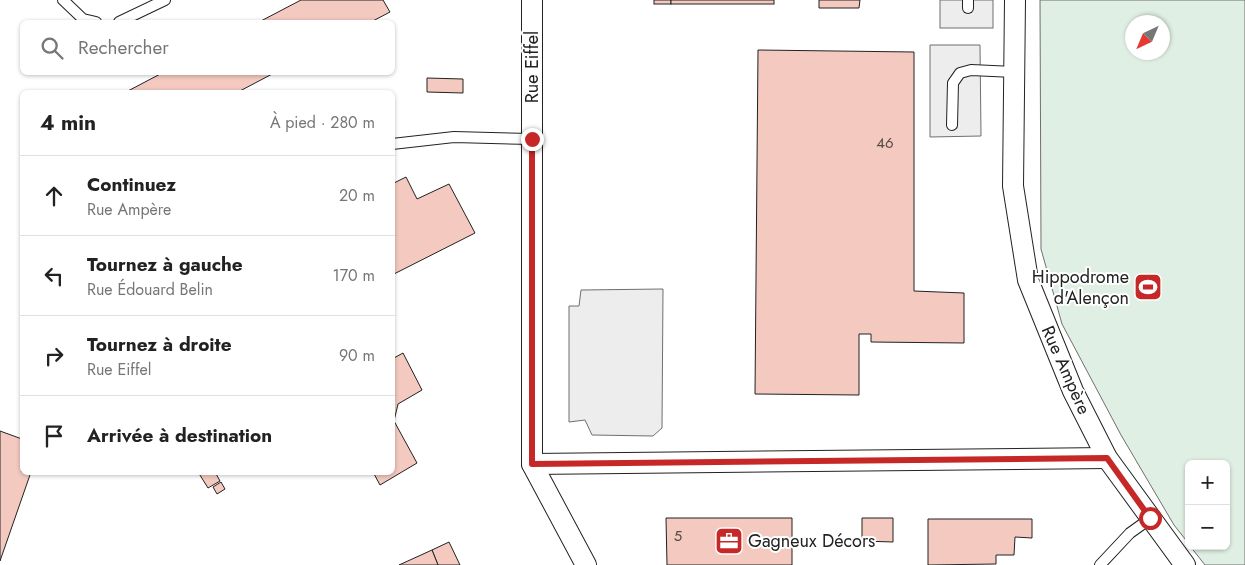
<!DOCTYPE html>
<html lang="fr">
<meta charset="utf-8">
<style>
:root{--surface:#fff;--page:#f6f6f6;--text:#222;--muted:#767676;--line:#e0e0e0}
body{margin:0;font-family:Jost,sans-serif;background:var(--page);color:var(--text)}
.controls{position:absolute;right:15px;bottom:15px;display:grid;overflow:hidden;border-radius:8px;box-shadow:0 1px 4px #0004}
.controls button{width:45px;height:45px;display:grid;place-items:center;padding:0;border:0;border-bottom:1px solid var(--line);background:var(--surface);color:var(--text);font:25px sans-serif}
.compass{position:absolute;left:1125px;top:15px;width:45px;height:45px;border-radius:50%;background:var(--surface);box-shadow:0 1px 4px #0004;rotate:224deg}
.stop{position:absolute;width:15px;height:15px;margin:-11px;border:4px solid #c62828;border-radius:50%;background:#fff}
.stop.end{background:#c62828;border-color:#fff;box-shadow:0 1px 5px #0008}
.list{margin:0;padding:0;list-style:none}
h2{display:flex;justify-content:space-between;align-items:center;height:65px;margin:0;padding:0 20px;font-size:21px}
h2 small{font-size:16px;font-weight:400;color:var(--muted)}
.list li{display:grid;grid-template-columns:32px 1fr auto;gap:15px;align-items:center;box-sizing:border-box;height:80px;padding:0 20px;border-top:1px solid var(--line)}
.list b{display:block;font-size:19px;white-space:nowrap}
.list p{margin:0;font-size:16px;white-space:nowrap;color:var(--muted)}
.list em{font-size:16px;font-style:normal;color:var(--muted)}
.icon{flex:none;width:28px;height:28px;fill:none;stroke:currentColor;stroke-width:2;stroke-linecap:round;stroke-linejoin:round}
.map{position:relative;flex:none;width:1245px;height:565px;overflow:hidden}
.search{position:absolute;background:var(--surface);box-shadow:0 1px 4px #0004;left:20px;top:20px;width:375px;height:55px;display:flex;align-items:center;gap:12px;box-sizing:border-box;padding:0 18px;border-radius:8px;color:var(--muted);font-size:19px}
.panel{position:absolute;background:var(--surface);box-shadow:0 1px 4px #0004;left:20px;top:90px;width:375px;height:385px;border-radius:8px}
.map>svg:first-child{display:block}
.green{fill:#e0efe3;stroke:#6f6f6f;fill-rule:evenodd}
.parking{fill:#ededed;stroke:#6f6f6f}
.building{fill:#f3c9c0;stroke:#222}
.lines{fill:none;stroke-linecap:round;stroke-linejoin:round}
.service-casing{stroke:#222;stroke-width:12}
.minor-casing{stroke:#222;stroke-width:22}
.service{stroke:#fff;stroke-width:10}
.minor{stroke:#fff;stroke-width:20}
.route{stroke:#c62828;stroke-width:6}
.labels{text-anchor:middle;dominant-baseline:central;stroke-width:4;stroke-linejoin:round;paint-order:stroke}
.number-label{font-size:15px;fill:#564c4a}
.street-label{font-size:18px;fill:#222;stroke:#fff}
.poi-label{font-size:18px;fill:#222;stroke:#fff;text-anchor:end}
</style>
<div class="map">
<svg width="1245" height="565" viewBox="0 0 1245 565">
<rect width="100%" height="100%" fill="#fff"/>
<path class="green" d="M1040,0H1245V565H1205L1190,546H1226V464H1189V544L1174,525L1121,435L1062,324L1041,249ZM1162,22V52H1132V22Z"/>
<g class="parking">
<rect x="940" y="0" width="53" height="28"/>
<polygon points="930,45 980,45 981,136 930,137"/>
<polygon points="663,289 662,428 653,436 592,435 585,420 569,422 569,306 579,306 581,290"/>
</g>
<g class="building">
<polygon points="301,0 383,0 390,12 371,22 259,22"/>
<rect x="654" y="0" width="17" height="4"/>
<rect x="671" y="0" width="103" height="4"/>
<polygon points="819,0 860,0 859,8 819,8"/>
<polygon points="758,50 914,52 914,291 964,293 964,343 871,342 871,334 859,334 859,395 755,394"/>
<polygon points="164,72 276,72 238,92 126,92"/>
<polygon points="427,78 463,79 463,93 427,92"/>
<polygon points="406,177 417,199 449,184 475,233 392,275 392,184"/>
<polygon points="403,353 422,390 398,404 394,421 417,463 380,485 373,472 392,472 392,359"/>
<polygon points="0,431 22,439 22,472 31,472 0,561"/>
<polygon points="198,472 215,472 220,481 208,488"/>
<polygon points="221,482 225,489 217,494 213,487"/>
<polygon points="666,518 792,518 792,565 667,565"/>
<polygon points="862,518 893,518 893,542 862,541"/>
<polygon points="928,519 1032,519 1032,538 1015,537 1014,555 996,555 996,564 928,565"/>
<polygon points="449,542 460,565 438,565 432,550"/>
<polygon points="432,550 438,565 399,565"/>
</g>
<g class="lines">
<defs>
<g id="service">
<polyline points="63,0 83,19 96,22"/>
<polyline points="968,8 968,0"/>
<polyline points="119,22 165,0"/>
<polyline points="952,125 953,83 960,73 971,70 1014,72"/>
<polyline points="392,144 454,137 532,139"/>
<polyline points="1100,565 1130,533 1151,518"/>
</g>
<g id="minor">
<polyline points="532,0 532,464 586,565"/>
<polyline points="1015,0 1013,186 1028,280 1073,391 1107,458 1185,565"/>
<polyline points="532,464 1107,458"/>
</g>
</defs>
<use href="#service" class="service-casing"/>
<use href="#minor" class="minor-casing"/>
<use href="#service" class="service"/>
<use href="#minor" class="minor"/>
</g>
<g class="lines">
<polyline class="route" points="532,139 532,464 1107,458 1150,518"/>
</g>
<defs>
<symbol id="stadium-square" viewBox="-11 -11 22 22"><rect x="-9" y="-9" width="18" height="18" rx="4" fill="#c62828" stroke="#fff"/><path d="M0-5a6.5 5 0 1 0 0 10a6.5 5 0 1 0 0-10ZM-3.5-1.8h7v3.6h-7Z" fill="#fff"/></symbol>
<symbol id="office-square" viewBox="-11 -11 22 22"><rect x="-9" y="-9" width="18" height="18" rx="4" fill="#c62828" stroke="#fff"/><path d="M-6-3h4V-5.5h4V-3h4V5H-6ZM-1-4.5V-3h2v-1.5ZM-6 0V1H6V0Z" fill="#fff"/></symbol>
</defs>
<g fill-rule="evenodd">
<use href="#stadium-square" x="1132" y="271" width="32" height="32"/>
<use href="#office-square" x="713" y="525" width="32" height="32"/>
</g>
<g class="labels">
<g class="number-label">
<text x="885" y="143">46</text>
<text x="678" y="536">5</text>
</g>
<g class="street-label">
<text transform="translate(532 67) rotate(-90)">Rue Eiffel</text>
<text transform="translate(1066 370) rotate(66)">Rue Ampère</text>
</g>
<g class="poi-label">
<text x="1129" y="277">Hippodrome<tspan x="1129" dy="21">d'Alençon</tspan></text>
<text x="748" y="541" text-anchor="start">Gagneux Décors</text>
</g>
</g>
</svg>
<div class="controls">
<button>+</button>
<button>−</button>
</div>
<svg class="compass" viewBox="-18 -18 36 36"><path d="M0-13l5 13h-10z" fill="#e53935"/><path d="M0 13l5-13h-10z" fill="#767676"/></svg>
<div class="stop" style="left:1150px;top:518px"></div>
<div class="stop end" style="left:532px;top:139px"></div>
<div class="search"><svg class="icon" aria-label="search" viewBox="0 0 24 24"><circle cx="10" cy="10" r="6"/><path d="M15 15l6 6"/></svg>Rechercher</div>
<section class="panel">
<h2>4 min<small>À pied · 280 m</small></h2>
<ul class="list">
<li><svg class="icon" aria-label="ahead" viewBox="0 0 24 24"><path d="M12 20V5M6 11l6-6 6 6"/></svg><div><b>Continuez</b><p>Rue Ampère</p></div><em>20 m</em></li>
<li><svg class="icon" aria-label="left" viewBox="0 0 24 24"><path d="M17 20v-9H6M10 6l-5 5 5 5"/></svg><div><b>Tournez à gauche</b><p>Rue Édouard Belin</p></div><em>170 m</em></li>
<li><svg class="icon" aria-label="right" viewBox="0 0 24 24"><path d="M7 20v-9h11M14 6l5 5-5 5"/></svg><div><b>Tournez à droite</b><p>Rue Eiffel</p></div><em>90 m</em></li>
<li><svg class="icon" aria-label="arrive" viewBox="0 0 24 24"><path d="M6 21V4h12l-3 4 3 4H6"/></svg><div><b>Arrivée à destination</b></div></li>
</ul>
</section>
</div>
